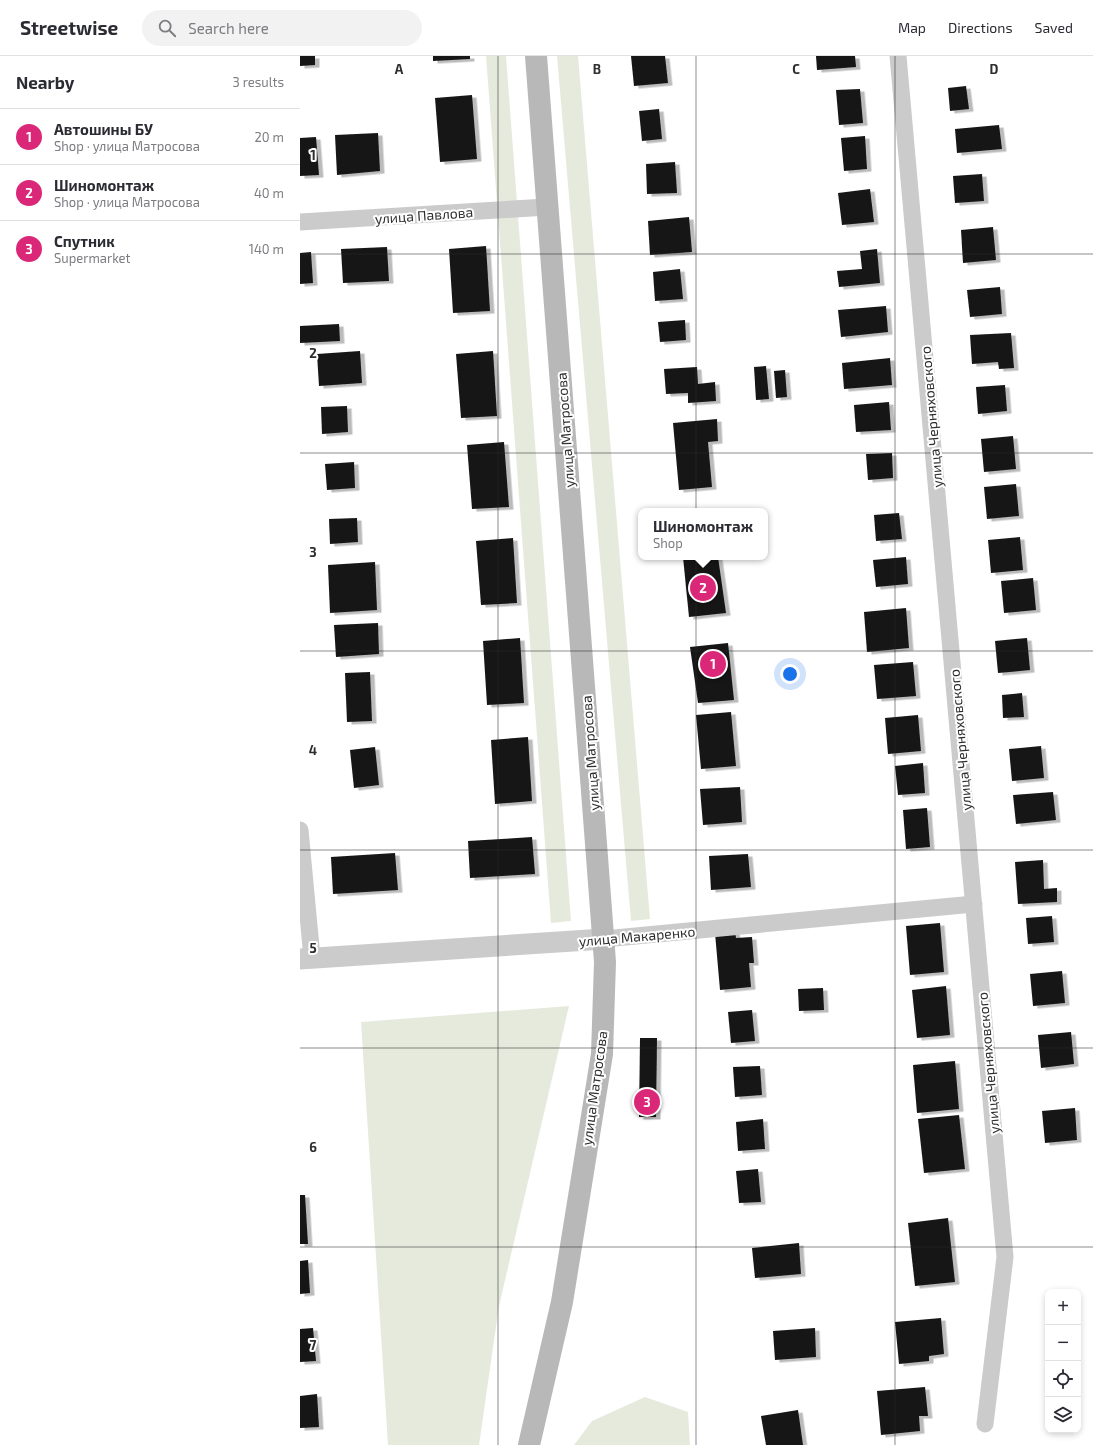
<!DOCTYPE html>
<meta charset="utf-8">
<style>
:root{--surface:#fff;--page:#f2f2f3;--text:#2b2b33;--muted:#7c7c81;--line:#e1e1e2;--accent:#db2777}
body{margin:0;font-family:"Exo 2",sans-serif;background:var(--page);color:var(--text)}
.controls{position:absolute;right:12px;bottom:12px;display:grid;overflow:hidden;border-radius:8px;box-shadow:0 2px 6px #0003}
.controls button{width:36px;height:36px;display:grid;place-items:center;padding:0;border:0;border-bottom:1px solid var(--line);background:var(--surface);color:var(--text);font:20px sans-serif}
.you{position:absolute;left:490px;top:618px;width:14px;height:14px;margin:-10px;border:3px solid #fff;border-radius:50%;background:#1a73e8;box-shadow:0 0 0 6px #1a73e833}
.badge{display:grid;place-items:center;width:26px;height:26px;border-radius:50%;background:var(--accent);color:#fff;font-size:13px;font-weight:700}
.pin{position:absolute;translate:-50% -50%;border:2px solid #fff;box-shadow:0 1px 4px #0006}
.popup{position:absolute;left:338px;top:452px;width:130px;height:52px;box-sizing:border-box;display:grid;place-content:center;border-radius:8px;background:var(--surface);filter:drop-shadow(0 1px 3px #0005);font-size:13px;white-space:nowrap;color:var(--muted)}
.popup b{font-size:15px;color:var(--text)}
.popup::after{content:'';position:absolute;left:50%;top:100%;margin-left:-8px;border:8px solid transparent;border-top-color:var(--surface)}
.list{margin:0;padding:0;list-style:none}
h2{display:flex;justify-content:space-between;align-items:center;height:52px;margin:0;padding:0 16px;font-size:17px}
h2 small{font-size:13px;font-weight:400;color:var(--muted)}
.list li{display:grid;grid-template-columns:26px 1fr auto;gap:12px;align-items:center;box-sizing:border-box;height:56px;padding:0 16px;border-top:1px solid var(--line)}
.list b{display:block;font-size:15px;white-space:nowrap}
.list p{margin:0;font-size:13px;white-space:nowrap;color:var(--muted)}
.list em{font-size:13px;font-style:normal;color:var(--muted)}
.icon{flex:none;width:22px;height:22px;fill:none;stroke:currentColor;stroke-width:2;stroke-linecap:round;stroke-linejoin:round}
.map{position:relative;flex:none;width:793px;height:1389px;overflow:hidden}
header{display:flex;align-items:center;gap:24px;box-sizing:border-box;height:56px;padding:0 20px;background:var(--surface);border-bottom:1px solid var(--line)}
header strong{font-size:19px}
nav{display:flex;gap:22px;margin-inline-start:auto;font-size:14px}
.search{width:280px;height:36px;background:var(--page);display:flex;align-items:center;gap:10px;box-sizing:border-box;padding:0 14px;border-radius:22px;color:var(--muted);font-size:15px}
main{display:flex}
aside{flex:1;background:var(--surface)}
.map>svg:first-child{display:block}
.green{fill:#e6eadd}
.building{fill:#151515;filter:url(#shadow)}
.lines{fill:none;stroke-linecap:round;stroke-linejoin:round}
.minor{stroke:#cbcbcb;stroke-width:17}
.tertiary{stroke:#cbcbcb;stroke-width:21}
.secondary{stroke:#b8b8b8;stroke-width:22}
.grid{fill:none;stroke:#2e2e2e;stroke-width:1;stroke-opacity:0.55}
.labels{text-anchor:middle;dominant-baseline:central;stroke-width:4;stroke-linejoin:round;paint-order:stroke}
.street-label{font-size:14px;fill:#2e2e2e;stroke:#fff}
.grid-label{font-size:13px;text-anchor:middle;font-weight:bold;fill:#2e2e2e;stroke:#fff;stroke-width:4;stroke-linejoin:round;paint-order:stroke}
</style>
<header>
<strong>Streetwise</strong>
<div class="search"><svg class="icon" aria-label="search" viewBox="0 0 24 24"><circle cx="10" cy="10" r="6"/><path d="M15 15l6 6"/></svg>Search here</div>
<nav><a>Map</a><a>Directions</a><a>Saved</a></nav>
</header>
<main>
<aside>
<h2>Nearby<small>3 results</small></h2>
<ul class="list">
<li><span class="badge">1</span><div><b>Автошины БУ</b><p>Shop · улица Матросова</p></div><em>20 m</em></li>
<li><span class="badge">2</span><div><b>Шиномонтаж</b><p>Shop · улица Матросова</p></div><em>40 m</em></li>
<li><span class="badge">3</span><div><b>Спутник</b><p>Supermarket</p></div><em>140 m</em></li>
</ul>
</aside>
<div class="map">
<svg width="793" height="1389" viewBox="0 0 793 1389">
<defs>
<filter id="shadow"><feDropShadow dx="4.5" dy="2.5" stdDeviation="0" flood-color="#0004"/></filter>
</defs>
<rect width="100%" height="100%" fill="#fff"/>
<g class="green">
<polygon points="186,0 206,0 271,865 251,867"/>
<polygon points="257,0 278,0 350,863 331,865"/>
<polygon points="269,950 199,1250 179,1389 88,1389 61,966"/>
<polygon points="345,1341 388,1356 390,1389 274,1389 292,1365"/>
</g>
<g class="building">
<polygon points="0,0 15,0 15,9 0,10"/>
<polygon points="133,0 170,0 170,3 133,5"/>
<polygon points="331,0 365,0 368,27 334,30"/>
<polygon points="516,0 555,0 556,11 517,14"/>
<polygon points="666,30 669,53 650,55 648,32"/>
<polygon points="560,33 563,67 539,69 536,34"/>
<polygon points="172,39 177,103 140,106 135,42"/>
<polygon points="359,53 362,83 342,85 339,55"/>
<polygon points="699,69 702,93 657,97 655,73"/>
<polygon points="78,77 80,115 37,119 35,79"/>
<polygon points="565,80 567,113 544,115 541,82"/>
<polygon points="16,81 19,119 0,120 0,82"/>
<polygon points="375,106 377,137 347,138 346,108"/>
<polygon points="682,118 684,145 655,147 653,120"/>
<polygon points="570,133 574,166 542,169 538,137"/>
<polygon points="389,161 392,196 350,199 348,165"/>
<polygon points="693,171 696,204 663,207 661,174"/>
<polygon points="186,190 190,255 153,257 149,193"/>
<polygon points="87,191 89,225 43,227 41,193"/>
<polygon points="577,193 580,227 539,231 537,215 562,213 560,195"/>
<polygon points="11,196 13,227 0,228 0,197"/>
<polygon points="380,213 383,243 355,245 353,216"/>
<polygon points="700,231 702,258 670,261 667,234"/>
<polygon points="586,250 588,276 541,281 538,254"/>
<polygon points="385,264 386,284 360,286 358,266"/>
<polygon points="39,268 40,285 0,287 0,270"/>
<polygon points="711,277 714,312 699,313 698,306 672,308 670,279"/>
<polygon points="60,295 62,327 19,330 17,298"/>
<polygon points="193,295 197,360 161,362 156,298"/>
<polygon points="590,302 592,329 544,333 542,307"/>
<polygon points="466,310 469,343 456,344 454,311"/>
<polygon points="397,311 398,328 415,326 416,345 388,347 388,337 366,338 364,313"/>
<polygon points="485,314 487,341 476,342 474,315"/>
<polygon points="705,329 707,355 678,358 676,331"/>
<polygon points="589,346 591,374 556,376 554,349"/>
<polygon points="47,350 48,376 22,378 21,351"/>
<polygon points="417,363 418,385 408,386 412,431 379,434 373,367"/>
<polygon points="713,380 716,413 684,416 681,383"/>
<polygon points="204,386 209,451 172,453 167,389"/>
<polygon points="592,397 593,422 568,424 566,398"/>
<polygon points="54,406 55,432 27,434 25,408"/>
<polygon points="716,428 719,460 687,463 684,431"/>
<polygon points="599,457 602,483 576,485 574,459"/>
<polygon points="57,462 58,486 30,488 29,463"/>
<polygon points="720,481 723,514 691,517 688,484"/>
<polygon points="213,482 217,547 181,549 176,485"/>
<polygon points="383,501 418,501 426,557 389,561"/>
<polygon points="606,501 608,528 576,531 573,504"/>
<polygon points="75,506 77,554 30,557 28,509"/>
<polygon points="733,522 736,554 704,557 701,525"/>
<polygon points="606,552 609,592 567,596 564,556"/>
<polygon points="78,567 79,598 36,601 34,569"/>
<polygon points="220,582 224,647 187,649 183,585"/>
<polygon points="727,582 730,614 698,617 695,585"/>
<polygon points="428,587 434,644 398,647 390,591"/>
<polygon points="613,606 616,640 577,643 574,609"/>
<polygon points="70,616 72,665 47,666 45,617"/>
<polygon points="722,637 724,661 703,662 702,639"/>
<polygon points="431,656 436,710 401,713 396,659"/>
<polygon points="618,659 621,695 588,698 585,662"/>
<polygon points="228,681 232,745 195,748 191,684"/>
<polygon points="741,690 744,722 712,725 709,693"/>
<polygon points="75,691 79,729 54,732 50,694"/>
<polygon points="623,707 625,737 598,739 595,710"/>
<polygon points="440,731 442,766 403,769 400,733"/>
<polygon points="753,736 756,764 716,768 713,739"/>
<polygon points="627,752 630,791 606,793 603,754"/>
<polygon points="232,781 235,818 170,822 168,785"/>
<polygon points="95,797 98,834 33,838 31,801"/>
<polygon points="448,798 451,831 411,834 409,800"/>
<polygon points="743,804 744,833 757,832 757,846 718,848 715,806"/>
<polygon points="752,860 754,886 728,888 726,862"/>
<polygon points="640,867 644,916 610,919 606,870"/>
<polygon points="435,875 436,882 452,881 454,907 449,907 451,931 420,934 415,877"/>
<polygon points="762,915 765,947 733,950 730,918"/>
<polygon points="646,930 650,979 617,982 612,934"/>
<polygon points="523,932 524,954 499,955 498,933"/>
<polygon points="452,954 455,985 431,987 428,956"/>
<polygon points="771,976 774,1008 741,1012 738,979"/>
<polygon points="340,982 357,982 356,1061 339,1061"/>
<polygon points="655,1005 659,1053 617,1057 613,1009"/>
<polygon points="460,1010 462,1039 435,1041 433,1011"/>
<polygon points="775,1052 777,1084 745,1087 742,1055"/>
<polygon points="659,1059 665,1113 624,1117 618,1063"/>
<polygon points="463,1063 465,1093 438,1095 436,1066"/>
<polygon points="458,1113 461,1146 439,1147 436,1115"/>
<polygon points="0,1139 5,1139 8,1188 0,1188"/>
<polygon points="648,1162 655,1226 615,1230 608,1167"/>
<polygon points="499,1187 501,1218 455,1222 452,1192"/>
<polygon points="8,1204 10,1237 0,1238 0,1205"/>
<polygon points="641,1262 644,1298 629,1300 629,1305 599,1308 595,1266"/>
<polygon points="13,1272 16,1305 0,1306 0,1273"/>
<polygon points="515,1272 516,1301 475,1304 473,1275"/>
<polygon points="625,1331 628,1360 619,1360 620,1375 581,1379 577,1335"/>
<polygon points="17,1338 19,1371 0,1372 0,1340"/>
<polygon points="498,1354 503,1389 466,1389 461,1360"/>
</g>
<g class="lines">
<g class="minor">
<polyline points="598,0 705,1201 685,1368"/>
<polyline points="0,166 247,151"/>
<polyline points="0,774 12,902"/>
<polyline points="304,883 674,848"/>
</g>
<polyline class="tertiary" points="0,903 304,883"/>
<polyline class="secondary" points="229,1389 262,1246 302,998 305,906 236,0"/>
</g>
<path class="grid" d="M198,0V1389M396,0V1389M595,0V1389M0,198H793M0,397H793M0,595H793M0,794H793M0,992H793M0,1191H793"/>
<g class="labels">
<g class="street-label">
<text transform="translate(124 159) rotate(-4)">улица Павлова</text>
<text transform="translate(631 361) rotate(-95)">улица Черняховского</text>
<text transform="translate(265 374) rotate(-94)">улица Матросова</text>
<text transform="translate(660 684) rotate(-95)">улица Черняховского</text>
<text transform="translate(290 697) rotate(-94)">улица Матросова</text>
<text transform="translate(337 880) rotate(-5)">улица Макаренко</text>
<text transform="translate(688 1007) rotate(-95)">улица Черняховского</text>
<text transform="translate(294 1032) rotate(-82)">улица Матросова</text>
</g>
</g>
<g class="grid-label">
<text x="99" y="18">A</text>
<text x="297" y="18">B</text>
<text x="496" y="18">C</text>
<text x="694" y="18">D</text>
<text x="13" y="104">1</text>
<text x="13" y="302">2</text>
<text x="13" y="501">3</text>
<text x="13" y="699">4</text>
<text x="13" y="897">5</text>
<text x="13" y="1096">6</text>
<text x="13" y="1294">7</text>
</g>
</svg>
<div class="controls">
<button>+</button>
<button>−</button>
<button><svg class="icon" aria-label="locate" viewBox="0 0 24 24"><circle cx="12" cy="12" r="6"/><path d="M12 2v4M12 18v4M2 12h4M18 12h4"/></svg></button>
<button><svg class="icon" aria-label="layers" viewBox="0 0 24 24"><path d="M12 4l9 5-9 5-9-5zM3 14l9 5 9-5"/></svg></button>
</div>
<div class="you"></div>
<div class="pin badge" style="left:413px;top:608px">1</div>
<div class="pin badge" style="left:403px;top:532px">2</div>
<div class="popup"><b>Шиномонтаж</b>Shop</div>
<div class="pin badge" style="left:347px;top:1046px">3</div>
</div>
</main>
